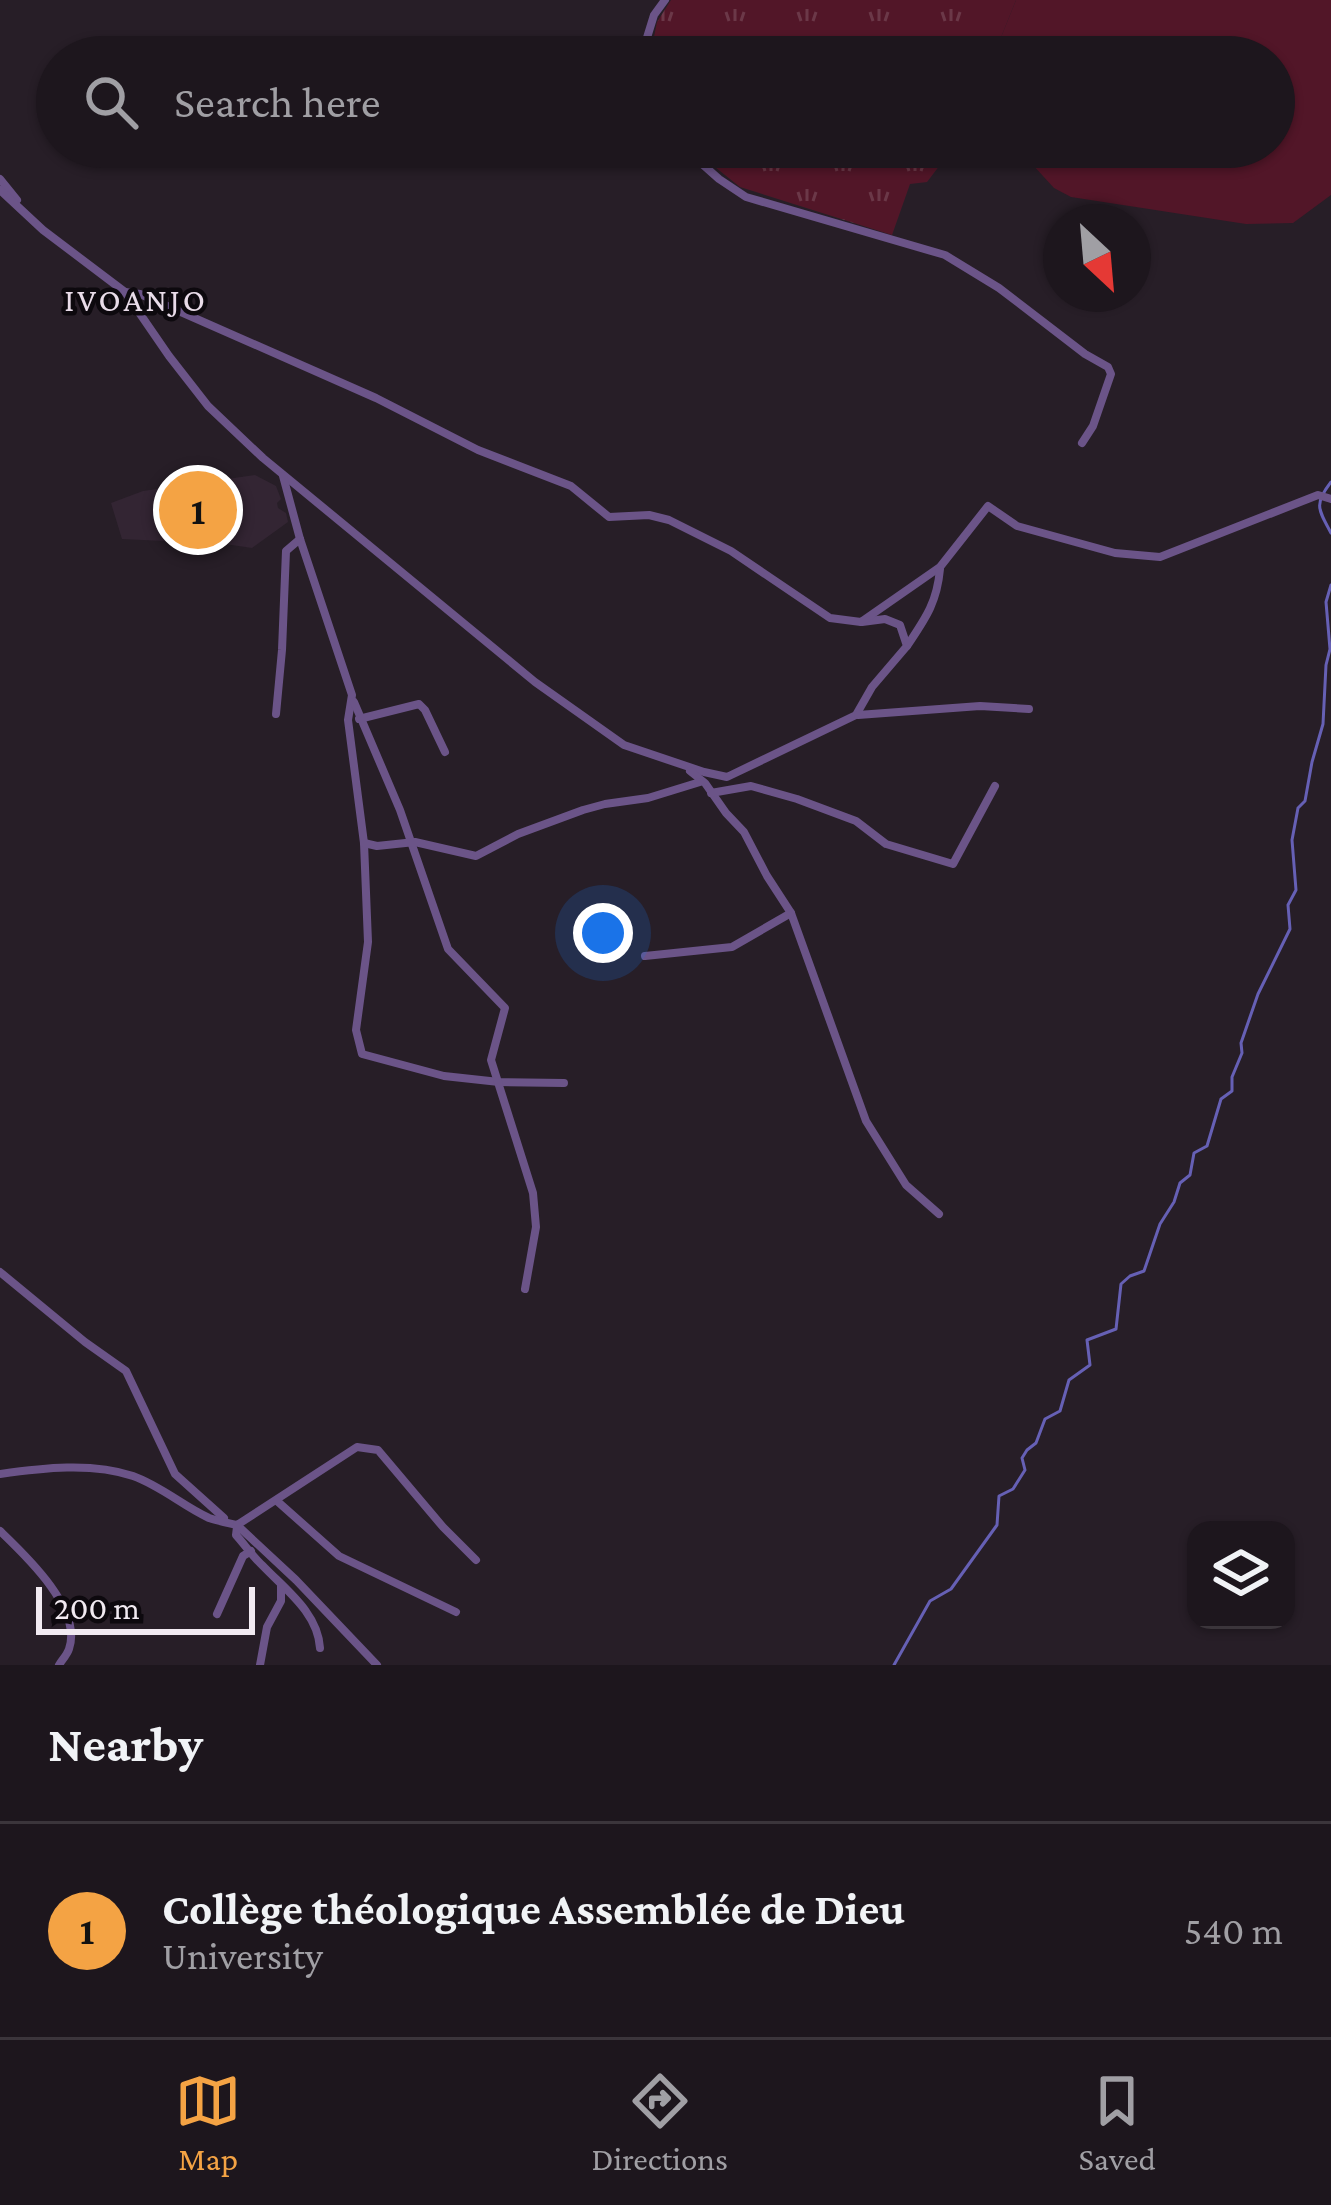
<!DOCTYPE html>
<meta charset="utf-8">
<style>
:root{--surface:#1d161d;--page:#2a232a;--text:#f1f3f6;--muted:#a09fa4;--line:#3b353b;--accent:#f4a344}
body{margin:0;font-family:"Crimson Pro",serif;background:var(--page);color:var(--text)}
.controls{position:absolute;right:36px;bottom:36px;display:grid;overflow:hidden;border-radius:24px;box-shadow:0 3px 9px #0004}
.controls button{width:108px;height:108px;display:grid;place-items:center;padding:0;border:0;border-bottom:3px solid var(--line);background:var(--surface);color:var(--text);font:60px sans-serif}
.compass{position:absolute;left:1043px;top:204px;width:108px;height:108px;border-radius:50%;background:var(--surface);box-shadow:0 3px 9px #0004;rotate:154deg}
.scale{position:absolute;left:36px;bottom:30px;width:219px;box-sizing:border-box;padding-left:12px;border:6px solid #f1eaf1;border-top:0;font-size:33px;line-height:42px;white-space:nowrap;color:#f1eaf1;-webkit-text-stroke:9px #0d090e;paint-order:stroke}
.you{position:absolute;left:603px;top:933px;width:42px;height:42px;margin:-30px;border:9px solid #fff;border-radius:50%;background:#1a73e8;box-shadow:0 0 0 18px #1a73e833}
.badge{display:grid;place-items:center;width:78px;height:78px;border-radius:50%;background:var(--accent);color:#111;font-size:39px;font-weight:700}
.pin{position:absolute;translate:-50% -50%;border:6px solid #fff;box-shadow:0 3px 12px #0006}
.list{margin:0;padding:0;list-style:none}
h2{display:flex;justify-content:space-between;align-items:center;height:156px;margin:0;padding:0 48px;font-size:51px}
h2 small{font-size:39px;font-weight:400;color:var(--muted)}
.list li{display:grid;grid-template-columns:78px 1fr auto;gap:36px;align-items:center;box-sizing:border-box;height:216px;padding:0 48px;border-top:3px solid var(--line)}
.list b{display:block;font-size:45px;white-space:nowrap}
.list p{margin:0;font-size:39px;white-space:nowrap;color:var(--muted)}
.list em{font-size:39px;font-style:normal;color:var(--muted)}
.icon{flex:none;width:66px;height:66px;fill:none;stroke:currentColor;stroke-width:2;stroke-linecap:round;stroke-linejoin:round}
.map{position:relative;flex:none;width:1331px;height:1665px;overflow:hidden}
.search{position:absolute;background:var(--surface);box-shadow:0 3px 9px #0004;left:36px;right:36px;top:36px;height:132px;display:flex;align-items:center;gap:30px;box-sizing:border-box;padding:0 42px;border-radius:66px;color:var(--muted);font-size:45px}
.sheet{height:372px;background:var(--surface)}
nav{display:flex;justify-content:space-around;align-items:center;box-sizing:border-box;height:168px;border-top:3px solid var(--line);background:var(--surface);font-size:33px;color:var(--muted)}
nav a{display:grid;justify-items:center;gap:6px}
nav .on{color:var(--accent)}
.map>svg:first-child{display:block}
.built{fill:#332533}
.grass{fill:#521628}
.park{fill:url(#park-tufts)}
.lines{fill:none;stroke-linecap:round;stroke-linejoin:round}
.stream{stroke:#6660b5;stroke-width:3}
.street{stroke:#6b5488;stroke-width:8}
.labels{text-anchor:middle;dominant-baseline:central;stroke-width:9;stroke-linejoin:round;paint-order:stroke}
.neighbourhood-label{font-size:33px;letter-spacing:3px;fill:#e9dce9;stroke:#0d090e}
</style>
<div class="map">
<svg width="1331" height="1665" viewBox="0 0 1331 1665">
<defs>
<pattern id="park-tufts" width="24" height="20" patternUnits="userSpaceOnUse" patternTransform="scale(3)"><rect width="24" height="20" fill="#521628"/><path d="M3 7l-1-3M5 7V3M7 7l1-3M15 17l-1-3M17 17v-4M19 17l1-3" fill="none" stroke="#6b3848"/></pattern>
</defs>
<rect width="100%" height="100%" fill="#271e27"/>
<polygon class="built" points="255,475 276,486 281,499 277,503 278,508 286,513 288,522 252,548 225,544 122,539 111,503 143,491"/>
<polygon class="grass" points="1016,0 1331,0 1331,195 1293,223 1246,224 1071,197 1054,188 1032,164 973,147 1274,147 1274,57 993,57"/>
<g class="park">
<polygon points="671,0 1016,0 993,57 650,57 657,22"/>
<polygon points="690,147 961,147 943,161 927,182 910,184 892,235 740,187"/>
</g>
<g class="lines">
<g class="stream">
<path d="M1331,482C1313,505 1319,510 1331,533"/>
<polyline points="894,1665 930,1601 951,1589 997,1525 999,1496 1013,1489 1025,1470 1022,1458 1027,1450 1036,1443 1045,1419 1060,1411 1069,1380 1090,1365 1087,1340 1116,1329 1121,1284 1130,1276 1144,1271 1160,1224 1174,1202 1180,1183 1190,1175 1194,1153 1207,1146 1221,1099 1232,1091 1232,1077 1242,1053 1241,1043 1258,994 1290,929 1288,905 1296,890 1292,840 1298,808 1305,801 1312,762 1323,724 1326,665 1330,649 1326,602 1331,585"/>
</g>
<g class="street">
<polyline points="641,57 654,15 665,0"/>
<polyline points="683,147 719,179 746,197 945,255 999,288 1085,354 1108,367 1111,374 1093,426 1082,443"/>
<polyline points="0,179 17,200"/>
<polyline points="0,190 43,230 125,292 169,356 208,406 263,458 535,682 624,745 704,772 727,777 856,715 872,687 907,646 900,625 885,619 862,622"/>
<polyline points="125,292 140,294 376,398 478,450 571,486 609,517 649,515 669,520 731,551 830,618 861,622 940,567 988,506 1017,526 1115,553 1160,557 1318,495 1331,499"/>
<polyline points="283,476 300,539 352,695 348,720 364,843 368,942 356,1030 362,1054 444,1076 499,1082 564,1083"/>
<path d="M907,646C925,619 937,603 940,569"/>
<polyline points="354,702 400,810 448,949 505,1008 491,1060 533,1193 536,1227 525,1289"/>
<polyline points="276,714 282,650 286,551 300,539"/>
<polyline points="858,715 980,706 1029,709"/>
<polyline points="359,719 419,704 425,710 445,752"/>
<polyline points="690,771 705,783 726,813 744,832 767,876 791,913 866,1121 906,1185 939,1214"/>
<polyline points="711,793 751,786 797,799 856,821 886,844 953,864 995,786"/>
<polyline points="364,843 377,846 415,842 476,856 518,834 583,810 605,804 648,798 700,782"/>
<polyline points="645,956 732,947 791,913"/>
<polyline points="0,1272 85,1342 126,1371 175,1474 224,1518"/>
<path d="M0,1474C42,1468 92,1462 133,1476C161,1486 183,1506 209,1518C218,1521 228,1523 237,1525L357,1447L378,1450L443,1527L476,1560"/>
<polyline points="277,1501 339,1556 456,1612"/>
<polyline points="237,1525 296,1580 377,1665"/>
<path d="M237,1527L236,1535C245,1545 253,1557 263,1566C286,1590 318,1613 320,1648"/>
<path d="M0,1531C25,1555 83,1609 69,1649C67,1655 62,1660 59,1665"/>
<polyline points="217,1614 243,1556 251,1551"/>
<polyline points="260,1665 267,1627 281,1601 281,1585"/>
</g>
</g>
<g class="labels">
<g class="neighbourhood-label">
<text x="136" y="299">IVOANJO</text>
</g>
</g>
</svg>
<div class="controls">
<button><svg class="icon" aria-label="layers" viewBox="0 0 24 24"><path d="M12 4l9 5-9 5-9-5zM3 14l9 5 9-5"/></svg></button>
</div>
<svg class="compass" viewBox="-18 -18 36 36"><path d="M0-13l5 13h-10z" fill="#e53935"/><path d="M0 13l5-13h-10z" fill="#a09fa4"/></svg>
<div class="scale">200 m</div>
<div class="you"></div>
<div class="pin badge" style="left:198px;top:510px">1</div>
<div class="search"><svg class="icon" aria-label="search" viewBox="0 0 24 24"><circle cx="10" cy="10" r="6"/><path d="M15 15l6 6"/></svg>Search here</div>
</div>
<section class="sheet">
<h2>Nearby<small></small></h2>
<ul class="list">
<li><span class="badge">1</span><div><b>Collège théologique Assemblée de Dieu</b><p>University</p></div><em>540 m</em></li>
</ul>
</section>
<nav>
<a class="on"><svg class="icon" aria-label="map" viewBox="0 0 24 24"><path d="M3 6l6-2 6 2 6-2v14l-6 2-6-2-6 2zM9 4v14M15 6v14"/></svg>Map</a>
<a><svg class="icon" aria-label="directions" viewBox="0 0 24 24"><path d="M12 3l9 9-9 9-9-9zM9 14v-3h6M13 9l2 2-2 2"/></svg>Directions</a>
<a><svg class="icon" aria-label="saved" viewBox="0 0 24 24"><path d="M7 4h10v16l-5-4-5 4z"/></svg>Saved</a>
</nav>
